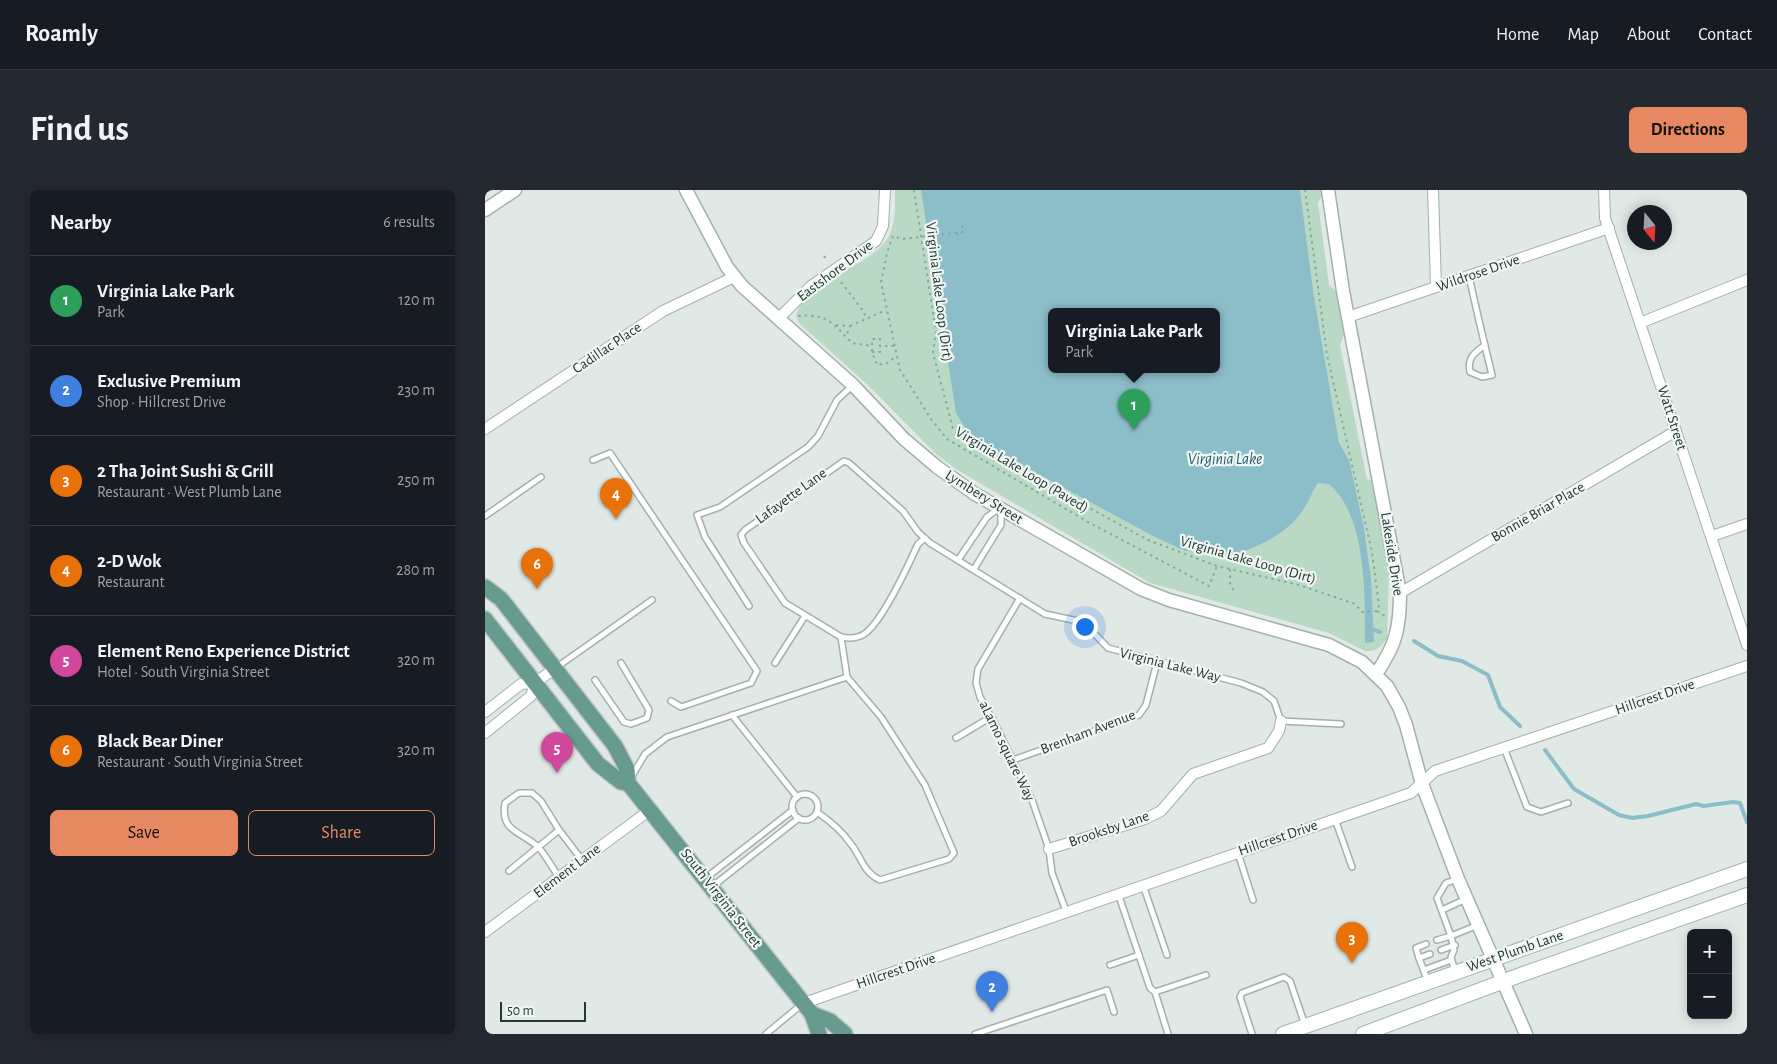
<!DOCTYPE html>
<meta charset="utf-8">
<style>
:root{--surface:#171b24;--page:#242831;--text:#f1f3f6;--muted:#9ea1a6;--line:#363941;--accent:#e68861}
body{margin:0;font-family:"Alegreya Sans",sans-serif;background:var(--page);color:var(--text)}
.controls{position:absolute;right:15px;bottom:15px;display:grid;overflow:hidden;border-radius:8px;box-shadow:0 2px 12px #0003}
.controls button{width:45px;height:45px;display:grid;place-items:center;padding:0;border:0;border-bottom:1px solid var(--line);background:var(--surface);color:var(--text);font:25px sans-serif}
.compass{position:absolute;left:1142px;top:15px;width:45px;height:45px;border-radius:50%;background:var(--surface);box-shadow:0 2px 12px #0003;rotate:162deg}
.scale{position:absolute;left:15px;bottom:12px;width:86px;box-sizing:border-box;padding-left:5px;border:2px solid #223833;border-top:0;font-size:14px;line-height:18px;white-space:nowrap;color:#223833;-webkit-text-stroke:4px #f0f6f3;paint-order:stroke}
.you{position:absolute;left:599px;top:436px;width:18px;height:18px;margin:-12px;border:4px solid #fff;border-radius:50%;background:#1a73e8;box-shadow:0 0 0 8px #1a73e833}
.badge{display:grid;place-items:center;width:32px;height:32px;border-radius:50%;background:var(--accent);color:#fff;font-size:16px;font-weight:700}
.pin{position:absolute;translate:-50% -41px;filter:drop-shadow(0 1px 2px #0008)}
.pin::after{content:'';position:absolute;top:26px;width:18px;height:15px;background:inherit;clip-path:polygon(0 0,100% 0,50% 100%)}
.popup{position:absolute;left:563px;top:118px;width:172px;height:65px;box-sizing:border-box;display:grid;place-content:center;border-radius:8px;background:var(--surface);filter:drop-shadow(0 1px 4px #0005);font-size:16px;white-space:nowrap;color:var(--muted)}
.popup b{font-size:19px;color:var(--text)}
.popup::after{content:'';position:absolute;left:50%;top:100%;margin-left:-10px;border:10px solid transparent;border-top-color:var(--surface)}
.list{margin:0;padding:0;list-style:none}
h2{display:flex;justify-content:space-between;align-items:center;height:65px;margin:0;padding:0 20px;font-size:21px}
h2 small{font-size:16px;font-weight:400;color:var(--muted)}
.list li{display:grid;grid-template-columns:32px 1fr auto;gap:15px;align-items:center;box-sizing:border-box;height:90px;padding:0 20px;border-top:1px solid var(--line)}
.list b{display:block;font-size:19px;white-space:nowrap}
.list p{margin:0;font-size:16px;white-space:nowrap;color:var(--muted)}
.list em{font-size:16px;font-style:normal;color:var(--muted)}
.actions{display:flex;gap:10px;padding:15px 20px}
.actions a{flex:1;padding:11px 0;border:1px solid var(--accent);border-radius:8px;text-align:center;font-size:18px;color:var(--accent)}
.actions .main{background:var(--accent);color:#111}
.map{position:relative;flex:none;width:1262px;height:844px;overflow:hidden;border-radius:8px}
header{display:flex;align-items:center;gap:30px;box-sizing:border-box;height:70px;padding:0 25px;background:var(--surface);border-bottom:1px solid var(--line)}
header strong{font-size:24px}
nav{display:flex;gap:28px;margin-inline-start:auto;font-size:18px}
.intro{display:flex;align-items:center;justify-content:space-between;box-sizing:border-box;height:120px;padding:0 30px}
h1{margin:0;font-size:35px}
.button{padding:12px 22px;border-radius:8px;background:var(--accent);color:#111;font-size:18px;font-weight:700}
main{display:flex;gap:30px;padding:0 30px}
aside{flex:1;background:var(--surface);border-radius:8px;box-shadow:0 2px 12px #0003}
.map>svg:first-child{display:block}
.green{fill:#bad9c4;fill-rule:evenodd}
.water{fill:#8cbeca;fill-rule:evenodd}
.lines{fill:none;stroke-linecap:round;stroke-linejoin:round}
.stream{stroke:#8cbeca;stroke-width:4}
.service-casing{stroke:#a3b0ac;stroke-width:8}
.minor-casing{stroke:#a3b0ac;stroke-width:12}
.tertiary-casing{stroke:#a3b0ac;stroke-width:15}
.secondary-casing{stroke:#a0b4ae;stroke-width:16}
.primary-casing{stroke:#bdc3c2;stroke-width:18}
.path{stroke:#83aaa0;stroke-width:2;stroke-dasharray:2.5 4;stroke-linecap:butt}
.service{stroke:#fff;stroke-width:5}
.minor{stroke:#fff;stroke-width:10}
.tertiary{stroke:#fff;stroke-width:12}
.secondary{stroke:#fff;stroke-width:14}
.primary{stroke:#689b90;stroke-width:15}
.labels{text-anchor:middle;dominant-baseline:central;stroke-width:4.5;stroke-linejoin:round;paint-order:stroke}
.street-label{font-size:15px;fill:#223833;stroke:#f0f6f3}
.water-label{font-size:16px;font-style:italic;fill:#225e6e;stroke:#f0f6f3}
</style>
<header>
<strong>Roamly</strong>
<nav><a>Home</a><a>Map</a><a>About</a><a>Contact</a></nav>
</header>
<div class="intro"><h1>Find us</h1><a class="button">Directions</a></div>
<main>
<aside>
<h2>Nearby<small>6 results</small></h2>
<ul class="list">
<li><span class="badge" style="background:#2e9e5b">1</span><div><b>Virginia Lake Park</b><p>Park</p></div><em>120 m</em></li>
<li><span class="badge" style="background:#3f7fe0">2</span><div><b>Exclusive Premium</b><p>Shop · Hillcrest Drive</p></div><em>230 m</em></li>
<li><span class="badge" style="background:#e8710a">3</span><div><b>2 Tha Joint Sushi &amp; Grill</b><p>Restaurant · West Plumb Lane</p></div><em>250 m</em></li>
<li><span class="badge" style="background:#e8710a">4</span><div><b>2-D Wok</b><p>Restaurant</p></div><em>280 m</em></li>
<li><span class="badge" style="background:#d1479c">5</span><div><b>Element Reno Experience District</b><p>Hotel · South Virginia Street</p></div><em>320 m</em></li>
<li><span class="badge" style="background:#e8710a">6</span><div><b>Black Bear Diner</b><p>Restaurant · South Virginia Street</p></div><em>320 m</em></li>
</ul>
<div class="actions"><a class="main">Save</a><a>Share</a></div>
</aside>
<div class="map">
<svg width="1262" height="844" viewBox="0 0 1262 844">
<rect width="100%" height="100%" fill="#e0e9e5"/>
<path class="green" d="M410,0H837V6L833,13L844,95L852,102L860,142L855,155L881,285L882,289L888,291L904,381L902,448C896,457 891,462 880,461L844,443L665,393L471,279L451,264L385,197L315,134L311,126C321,87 386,79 404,46C411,33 410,14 410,0ZM566,121H732V179H566Z"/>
<path class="water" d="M436,0H815L828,101L854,253L864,270L879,338L886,389L889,452L880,453C880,407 882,326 844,294L833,293C827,301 824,312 818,320C799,348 766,360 735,369L729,360L700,361L666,345L500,255L484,244L471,223ZM566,121H732V179H566Z"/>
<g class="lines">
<g class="stream">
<polyline points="889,440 895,442"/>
<polyline points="929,451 953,466 977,471 1003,485 1015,517 1035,536"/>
<polyline points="1060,560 1089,599 1134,625 1147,628 1163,626 1211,614 1219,616 1248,612 1255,613 1262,632"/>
</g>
<defs>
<g id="service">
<path d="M984,86C991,119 999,152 1007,185L997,187L985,182C982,168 989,163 1000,155"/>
<polyline points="108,270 125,263 272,481 266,493 196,517 186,511"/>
<polyline points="0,326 56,287"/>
<path d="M440,348L433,354C423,376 400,426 382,442C375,448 365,449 356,447L300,413L259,353L256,345L260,340L359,271L364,273L418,321L433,342L445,353L560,424L593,431L605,439L623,458L756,493L778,502L789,511L796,531L856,534"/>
<polyline points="473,370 502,327 513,319"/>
<polyline points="489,379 516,335 516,320"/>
<polyline points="535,408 493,479 491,493 495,507 511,536 547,610 564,659 567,683 581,721"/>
<polyline points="264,416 220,347 212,325 235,317 323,257 333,246 352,210 368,195"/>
<polyline points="290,473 320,426"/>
<polyline points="72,477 167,410"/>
<polyline points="110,490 139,532 146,534 162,528 164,520 136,473"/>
<polyline points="247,525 312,607"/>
<polyline points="471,548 506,527"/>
<polyline points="1019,558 1042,617 1056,622 1083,613"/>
<polyline points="528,570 654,525 661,515 672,472"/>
<polyline points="147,586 160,564 182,547 362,487"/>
<circle cx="320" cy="617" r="13"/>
<path d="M332,622C345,631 357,641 366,654C377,668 378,682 395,690L464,669L469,663L440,595L396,527L362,487L356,447"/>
<polyline points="850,629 867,677"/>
<polyline points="753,663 768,710"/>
<polyline points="24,681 74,640"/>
<path d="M74,687C67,678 61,665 53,657C36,641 15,642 20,613L34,603H47L56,611L74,640L97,670"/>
<polyline points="222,687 308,620"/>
<polyline points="973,689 961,693 952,708 966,746 993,735"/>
<polyline points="658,695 682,765"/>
<polyline points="228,696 314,628"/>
<polyline points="633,703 665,798 670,802"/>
<polyline points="957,720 981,709"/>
<polyline points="952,750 966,746 969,760 966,767 970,782"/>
<polyline points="956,760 970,755"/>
<polyline points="934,768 931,758 941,754"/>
<polyline points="625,775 654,765"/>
<polyline points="939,780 966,770"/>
<polyline points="943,792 934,768 945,764"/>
<polyline points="281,844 316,815"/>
<polyline points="490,844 622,800 629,822"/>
<polyline points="683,844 670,802 721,785"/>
<polyline points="767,844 755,807 757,803 799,787 805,791 820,835"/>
</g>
<g id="minor">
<polyline points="948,0 951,97"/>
<polyline points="1119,0 1120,28 1262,455"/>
<polyline points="863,127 1124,38"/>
<polyline points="293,129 326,96 391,51 398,36 400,0"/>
<polyline points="1155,133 1262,90"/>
<polyline points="0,239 178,121 249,87"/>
<polyline points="1227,346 1262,334"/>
<polyline points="915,403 1191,241"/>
<polyline points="0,522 36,494 50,493 69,479"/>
<polyline points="0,543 46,506 50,493"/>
<polyline points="564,659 660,629 676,621 708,584 783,558 794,541 796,531"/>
<polyline points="0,742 165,620"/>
<polyline points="319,813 926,603 950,581 1262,476"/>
</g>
<g id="tertiary">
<polyline points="201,0 242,77 257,96 368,195 419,249 452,277 490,304 656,399 684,410 844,455 877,472 902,496 914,517 921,535 937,594 973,689 1041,844"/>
<path d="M843,0L858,101L915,403C915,438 911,455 891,484"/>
<polyline points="0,20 30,0"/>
</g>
<g id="secondary">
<polyline points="798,844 1262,679"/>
<polyline points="878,844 1038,784 1262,705"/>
</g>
<g id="primary">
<polyline points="0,397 16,409 130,556 142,579 143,593 327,824 334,844"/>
<polyline points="0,429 113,574 136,592 143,593"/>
<polyline points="327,824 345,831 360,844"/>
</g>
</defs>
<use href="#service" class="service-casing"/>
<use href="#minor" class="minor-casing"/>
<use href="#tertiary" class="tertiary-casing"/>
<use href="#secondary" class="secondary-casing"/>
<use href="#primary" class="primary-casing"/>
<g class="path">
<polyline points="429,0 451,142 448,163 468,239 475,247 663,350 732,376 814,395 870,414 877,422 892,421 894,416 887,362 842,165 820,0"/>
<polyline points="477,35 478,42 417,49 408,46 402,63 396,92 415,180 446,229 462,249 603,332 724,396 732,376"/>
<polyline points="472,43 473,50"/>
<polyline points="339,66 342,70"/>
<polyline points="356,92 379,122 381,129"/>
<path d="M313,126C343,123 348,134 367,153L387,156"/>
<polyline points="351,135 365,136 361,147"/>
<polyline points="365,136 401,120"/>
<polyline points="409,156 395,156 395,149 387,149 387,162 392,175 402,173 412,166"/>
<polyline points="387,162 395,162 395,156"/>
<polyline points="745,379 745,393 750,403"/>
<polyline points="892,421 901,427"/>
</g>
<use href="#service" class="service"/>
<use href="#minor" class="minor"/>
<use href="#tertiary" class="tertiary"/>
<use href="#secondary" class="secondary"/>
<use href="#primary" class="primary"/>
</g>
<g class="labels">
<g class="street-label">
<text transform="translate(350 81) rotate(-37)">Eastshore Drive</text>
<text transform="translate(993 83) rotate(-19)">Wildrose Drive</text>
<text transform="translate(454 102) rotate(83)">Virginia Lake Loop (Dirt)</text>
<text transform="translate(122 158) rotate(-34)">Cadillac Place</text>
<text transform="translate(1187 228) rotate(72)">Watt Street</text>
<text transform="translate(537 280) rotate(31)">Virginia Lake Loop (Paved)</text>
<text transform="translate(306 306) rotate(-36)">Lafayette Lane</text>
<text transform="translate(499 307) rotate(32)">Lymbery Street</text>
<text transform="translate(1053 322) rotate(-30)">Bonnie Briar Place</text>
<text transform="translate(907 364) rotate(81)">Lakeside Drive</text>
<text transform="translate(763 370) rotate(16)">Virginia Lake Loop (Dirt)</text>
<text transform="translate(685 475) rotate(14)">Virginia Lake Way</text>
<text transform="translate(1170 507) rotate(-19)">Hillcrest Drive</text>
<text transform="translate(603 542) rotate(-21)">Brenham Avenue</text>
<text transform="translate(522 561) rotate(64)">aLamo square Way</text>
<text transform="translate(624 639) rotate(-19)">Brooksby Lane</text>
<text transform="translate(793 648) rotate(-19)">Hillcrest Drive</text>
<text transform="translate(82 681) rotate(-37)">Element Lane</text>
<text transform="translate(236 708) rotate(52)">South Virginia Street</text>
<text transform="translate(1030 761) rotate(-19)">West Plumb Lane</text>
<text transform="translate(411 781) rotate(-19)">Hillcrest Drive</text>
</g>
<g class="water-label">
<text x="740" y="269">Virginia Lake</text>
</g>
</g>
</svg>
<div class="controls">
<button>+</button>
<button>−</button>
</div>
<svg class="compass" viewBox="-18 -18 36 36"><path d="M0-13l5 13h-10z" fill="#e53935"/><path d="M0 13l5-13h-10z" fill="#9ea1a6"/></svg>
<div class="scale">50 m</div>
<div class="you"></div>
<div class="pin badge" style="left:649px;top:240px;background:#2e9e5b">1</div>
<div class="popup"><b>Virginia Lake Park</b>Park</div>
<div class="pin badge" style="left:507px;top:822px;background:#3f7fe0">2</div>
<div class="pin badge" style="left:867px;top:773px;background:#e8710a">3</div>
<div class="pin badge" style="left:131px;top:329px;background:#e8710a">4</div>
<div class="pin badge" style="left:72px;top:583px;background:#d1479c">5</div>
<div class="pin badge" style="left:52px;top:399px;background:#e8710a">6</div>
</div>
</main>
